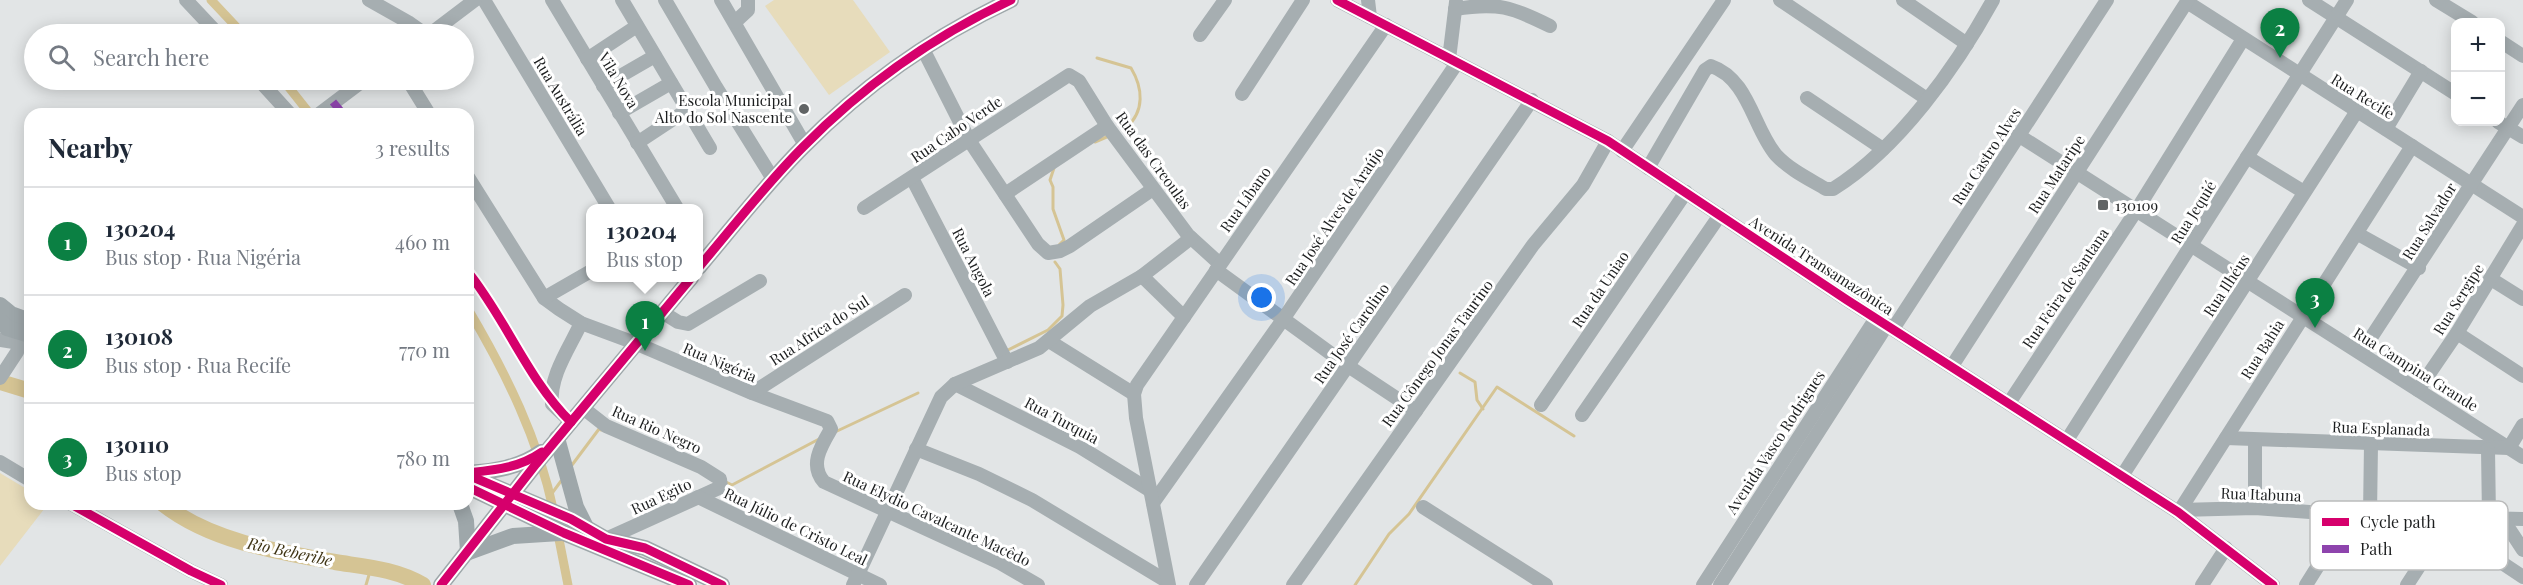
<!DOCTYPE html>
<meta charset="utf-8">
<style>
:root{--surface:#fff;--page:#f6f6f7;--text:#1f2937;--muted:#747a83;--line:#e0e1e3;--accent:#0b8043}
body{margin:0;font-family:"Playfair Display",serif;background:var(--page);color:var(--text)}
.controls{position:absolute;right:18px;top:18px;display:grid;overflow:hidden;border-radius:12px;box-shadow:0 3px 15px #0003}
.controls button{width:54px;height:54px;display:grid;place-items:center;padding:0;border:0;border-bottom:2px solid var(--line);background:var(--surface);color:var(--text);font:30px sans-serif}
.you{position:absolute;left:1262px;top:298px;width:21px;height:21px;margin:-15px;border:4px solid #fff;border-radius:50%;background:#1a73e8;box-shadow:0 0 0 9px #1a73e833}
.badge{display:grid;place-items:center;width:39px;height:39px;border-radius:50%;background:var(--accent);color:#fff;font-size:20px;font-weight:700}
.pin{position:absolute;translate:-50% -50px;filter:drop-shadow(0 2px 3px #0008)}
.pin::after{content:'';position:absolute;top:32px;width:21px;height:18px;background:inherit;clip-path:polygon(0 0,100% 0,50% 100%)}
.popup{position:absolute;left:586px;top:204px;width:117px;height:78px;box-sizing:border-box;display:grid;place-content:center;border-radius:12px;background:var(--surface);filter:drop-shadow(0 2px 4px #0005);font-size:20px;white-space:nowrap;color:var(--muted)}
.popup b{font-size:22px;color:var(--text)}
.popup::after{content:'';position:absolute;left:50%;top:100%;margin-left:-12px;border:12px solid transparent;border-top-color:var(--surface)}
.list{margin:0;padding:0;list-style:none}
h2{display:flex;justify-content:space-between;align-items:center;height:78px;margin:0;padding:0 24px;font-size:26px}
h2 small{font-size:20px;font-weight:400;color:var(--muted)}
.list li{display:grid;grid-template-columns:39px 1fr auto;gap:18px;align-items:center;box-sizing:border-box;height:108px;padding:0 24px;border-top:2px solid var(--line)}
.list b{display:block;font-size:22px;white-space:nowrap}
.list p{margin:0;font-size:20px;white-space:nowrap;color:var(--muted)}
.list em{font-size:20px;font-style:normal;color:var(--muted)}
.icon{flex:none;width:33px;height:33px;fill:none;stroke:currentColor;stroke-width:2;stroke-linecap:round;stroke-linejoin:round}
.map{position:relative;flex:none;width:2523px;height:585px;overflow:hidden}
.search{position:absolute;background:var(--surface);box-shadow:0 3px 15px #0003;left:24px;top:24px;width:450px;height:66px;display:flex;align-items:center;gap:15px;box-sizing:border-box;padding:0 21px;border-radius:33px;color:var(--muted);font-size:22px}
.panel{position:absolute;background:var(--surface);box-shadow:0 3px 15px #0003;left:24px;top:108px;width:450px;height:402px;border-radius:18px}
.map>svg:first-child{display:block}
.green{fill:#e7dcbb}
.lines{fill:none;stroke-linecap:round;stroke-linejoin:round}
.stream{stroke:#d5c494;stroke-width:3}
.canal{stroke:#d5c494;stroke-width:9}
.river{stroke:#d5c494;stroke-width:16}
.minor{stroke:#a6aeb1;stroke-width:14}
.major{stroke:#9ea7aa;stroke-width:16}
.quiet{stroke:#8e44ad;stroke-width:8;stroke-dasharray:15 8;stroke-linecap:butt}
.cycleway-casing{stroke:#fff;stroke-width:13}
.cycleway{stroke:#d6006c;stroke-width:9}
.poi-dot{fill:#616465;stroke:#fff;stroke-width:2}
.labels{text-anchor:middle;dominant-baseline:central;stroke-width:6;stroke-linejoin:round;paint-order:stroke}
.street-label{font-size:15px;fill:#1c1e1f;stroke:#fff}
.poi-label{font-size:15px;fill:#1c1e1f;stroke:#fff;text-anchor:end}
.water-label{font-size:16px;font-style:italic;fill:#3f3415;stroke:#fff}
.key{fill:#fff;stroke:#bbbcbc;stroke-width:1.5}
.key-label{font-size:16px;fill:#1c1e1f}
</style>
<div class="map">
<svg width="2523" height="585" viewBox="0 0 2523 585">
<rect width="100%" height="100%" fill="#e2e5e6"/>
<g class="green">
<polygon points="774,0 853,0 890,52 829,95 765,6"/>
<polygon points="0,473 30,491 30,504 48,504 0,566"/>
</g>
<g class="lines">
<g class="stream">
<path d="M1097,58L1131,68C1143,88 1145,111 1126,128"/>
<polyline points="1095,142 1109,136"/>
<polyline points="1054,168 1050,180 1053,187 1053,209 1064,240 1059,245"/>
<polyline points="1006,351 1048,330 1062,316 1063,305 1060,269 1055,262"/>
<polyline points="1460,373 1475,382 1477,400 1483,409"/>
<polyline points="835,432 918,393"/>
<polyline points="572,465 599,429 601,430"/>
<polyline points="726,482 732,485 821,438"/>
<polyline points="550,496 561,481"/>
<polyline points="366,585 371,568"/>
<polyline points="1355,585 1389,534 1409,514 1497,387 1574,436"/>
</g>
<g class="canal">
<polyline points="211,0 243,34"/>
<polyline points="283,80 310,114"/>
<path d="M468,309C506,373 539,440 554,513"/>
<polyline points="557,529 568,585"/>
</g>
<g class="river">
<polyline points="0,382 30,391"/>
<path d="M163,504C210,541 277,552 335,562C366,567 396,569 423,585"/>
</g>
<g class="minor">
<polyline points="186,0 218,34"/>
<polyline points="369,0 408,22 425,34"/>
<polyline points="484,0 609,208"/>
<polyline points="552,0 677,208"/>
<polyline points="622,0 710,148"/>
<polyline points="665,0 716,87 773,179"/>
<polyline points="721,0 805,145"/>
<polyline points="1337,0 1608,141 1847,300 2178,512 2273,585"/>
<polyline points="1368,0 1370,17"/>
<polyline points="1780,0 1927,99"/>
<polyline points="1903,0 1967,44"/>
<polyline points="2309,0 2456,94"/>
<polyline points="2436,0 2472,22"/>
<polyline points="2187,2 2523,217"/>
<path d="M1455,9C1498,2 1512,7 1550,26"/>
<polyline points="735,22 748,10 748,0"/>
<polyline points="430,34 475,0"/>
<polyline points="1200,35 1225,0"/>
<polyline points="2500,41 2523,56"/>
<polyline points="923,49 969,140 1038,244 1048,253 1060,251 1070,246 1153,189"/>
<polyline points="587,59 637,26"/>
<polyline points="1449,59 1456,2"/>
<polyline points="259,80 290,114"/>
<polyline points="408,80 429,114"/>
<polyline points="603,86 655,56"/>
<polyline points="1242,94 1303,0"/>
<polyline points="1807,98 1883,149"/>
<polyline points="619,113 671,83"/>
<polyline points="319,114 364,80"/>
<polyline points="2498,122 2523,137"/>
<polyline points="2386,129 2421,71"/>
<polyline points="2018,135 2523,457"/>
<polyline points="637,143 687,110"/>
<polyline points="1622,151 1724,0"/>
<polyline points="2247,157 2304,192"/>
<path d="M1648,168L1705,70L1711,66C1749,79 1753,128 1776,155C1790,170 1809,179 1826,189H1833C1899,148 1956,67 1993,0"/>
<path d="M468,177L544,298L559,309L581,323L635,343L752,393L827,421L831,429C821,446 809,465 824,482L1000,563L1038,585"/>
<polyline points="912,178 1007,362"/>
<polyline points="1005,194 1107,126"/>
<polyline points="864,208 1069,75 1079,81 1107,126 1188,235 1220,264"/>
<polyline points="2358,234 2419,268"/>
<polyline points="1216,270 1348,366 1416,411"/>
<polyline points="1142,276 1184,317"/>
<polyline points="2491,279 2523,299"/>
<polyline points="544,298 591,271"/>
<polyline points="662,312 678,322 688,324 760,281"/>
<polyline points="1893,329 2107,0"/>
<polyline points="2457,333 2523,376"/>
<polyline points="0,340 20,343"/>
<polyline points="1049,341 1134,394"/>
<polyline points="2361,353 2523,105"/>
<polyline points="1952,366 2188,0"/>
<polyline points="0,378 17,352 25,325"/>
<polyline points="955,384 1080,447 1151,491"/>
<polyline points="2418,390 2457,333 2523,225"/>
<polyline points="752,393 905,295"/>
<polyline points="2009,403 2136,211 2243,39"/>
<polyline points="1541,405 1686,192"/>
<polyline points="583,408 606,426 701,467 720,479 721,487 606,539"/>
<polyline points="1582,415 1720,215"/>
<path d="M571,422L552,404C549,376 570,347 581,323"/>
<polyline points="2226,438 2509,448 2523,425"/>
<polyline points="2067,440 2347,0"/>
<polyline points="916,449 979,474 1032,500 1168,582"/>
<polyline points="2488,449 2489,517"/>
<polyline points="0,462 30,480"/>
<polyline points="2122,476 2357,111"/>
<polyline points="698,497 880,585"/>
<polyline points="1153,503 1284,318 1457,63"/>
<polyline points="71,504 191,571 221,585"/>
<polyline points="1423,507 1546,585"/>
<polyline points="2255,508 2255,441"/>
<polyline points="2180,510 2412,146"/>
<polyline points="2178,512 2180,510 2255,508 2350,515 2523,519"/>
<polyline points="2370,515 2371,444"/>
<polyline points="2502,518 2523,550"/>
<polyline points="2478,547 2523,577"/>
<polyline points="853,585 941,397 955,384 1039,348 1090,306 1142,276 1191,238"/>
<polyline points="1169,585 1136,418 1134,394 1137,385 1386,25"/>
<polyline points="1196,585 1532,100"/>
<polyline points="1293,585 1533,245 1583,185 1608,141"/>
<polyline points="1703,585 1876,318"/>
<polyline points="1720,585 1887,325"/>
<polyline points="2202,585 2226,548"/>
<polyline points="2306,585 2350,515"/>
<polyline points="2407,585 2451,517"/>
</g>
<g class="major">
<path d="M699,267C733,227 766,184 803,147C863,86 934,36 1011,0"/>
<polyline points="0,305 11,314 30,321"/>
<polyline points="0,321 7,328 30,335"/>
<polyline points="557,438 576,507 586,527"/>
<path d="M468,473C494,471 519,468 541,452"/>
<polyline points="468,475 571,519 606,539 645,548 722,585"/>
<polyline points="468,487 564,533 689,585"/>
<polyline points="460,504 466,521 468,552"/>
<polyline points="469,552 513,536 560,533"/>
<polyline points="441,585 536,464 691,278"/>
</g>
<polyline class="quiet" points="333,102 343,114"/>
<defs>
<g id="cycleway">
<polyline points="1337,0 1608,141 1847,300 2178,512 2273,585"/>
<path d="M699,267C733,227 766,184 803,147C863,86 934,36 1011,0"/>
<path d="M468,272C506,319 528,380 571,422"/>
<path d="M468,473C495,470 519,468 542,452"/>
<polyline points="468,475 571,519 606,539 645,548 722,585"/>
<polyline points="468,487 564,533 689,585"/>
<polyline points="71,504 191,571 221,585"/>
<polyline points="441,585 536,464 691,278"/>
</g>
</defs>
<use href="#cycleway" class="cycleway-casing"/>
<use href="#cycleway" class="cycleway"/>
</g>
<g class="poi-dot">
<circle cx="804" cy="109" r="6"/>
<rect x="2097" y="199" width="12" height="12" rx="3"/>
</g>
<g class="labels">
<g class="street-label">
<text transform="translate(619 80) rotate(59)">Vila Nova</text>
<text transform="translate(561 96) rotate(59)">Rua Austrália</text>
<text transform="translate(2363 96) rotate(32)">Rua Recife</text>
<text transform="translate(956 129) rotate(-34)">Rua Cabo Verde</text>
<text transform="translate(1986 156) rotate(-57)">Rua Castro Alves</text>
<text transform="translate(1154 160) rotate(54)">Rua das Creoulas</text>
<text transform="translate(2056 174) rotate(-57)">Rua Mataripe</text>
<text transform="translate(1245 199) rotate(-55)">Rua Líbano</text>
<text transform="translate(2193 212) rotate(-58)">Rua Jequié</text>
<text transform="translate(1334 216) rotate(-56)">Rua José Alves de Araújo</text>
<text transform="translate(2429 221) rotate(-58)">Rua Salvador</text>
<text transform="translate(974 262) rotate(63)">Rua Angola</text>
<text transform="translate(1822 265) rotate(33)">Avenida Transamazônica</text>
<text transform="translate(2226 285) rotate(-57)">Rua Ilhéus</text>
<text transform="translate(2065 288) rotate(-56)">Rua Feira de Santana</text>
<text transform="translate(1600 289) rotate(-56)">Rua da Uniao</text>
<text transform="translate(2458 299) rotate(-58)">Rua Sergipe</text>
<text transform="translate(819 330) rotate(-33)">Rua Africa do Sul</text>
<text transform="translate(1351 333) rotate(-55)">Rua José Carolino</text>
<text transform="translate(2262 349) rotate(-58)">Rua Bahia</text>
<text transform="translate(1437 353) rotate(-54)">Rua Cônego Jonas Taurino</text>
<text transform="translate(720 362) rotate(23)">Rua Nigéria</text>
<text transform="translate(2416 369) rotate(32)">Rua Campina Grande</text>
<text transform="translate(1062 420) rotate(28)">Rua Turquia</text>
<text transform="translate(2381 428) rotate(2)">Rua Esplanada</text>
<text transform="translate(657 429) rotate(24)">Rua Rio Negro</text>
<text transform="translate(1775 442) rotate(-57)">Avenida Vasco Rodrigues</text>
<text transform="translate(2261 494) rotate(2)">Rua Itabuna</text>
<text transform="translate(661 496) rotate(-25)">Rua Egito</text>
<text transform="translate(937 518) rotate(25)">Rua Elydio Cavalcante Macêdo</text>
<text transform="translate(796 526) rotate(26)">Rua Júlio de Cristo Leal</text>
</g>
<g class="poi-label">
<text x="792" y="100">Escola Municipal<tspan x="792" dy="17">Alto do Sol Nascente</tspan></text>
<text x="2115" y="205" text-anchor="start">130109</text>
</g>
<g class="water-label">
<text transform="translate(290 551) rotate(12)">Rio Beberibe</text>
</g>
</g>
<rect x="2310" y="501" width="198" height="69" rx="9" class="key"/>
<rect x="2322" y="518" width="27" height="8" fill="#d6006c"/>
<rect x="2322" y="545" width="27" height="8" fill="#8e44ad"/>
<g class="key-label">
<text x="2360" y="528">Cycle path</text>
<text x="2360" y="555">Path</text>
</g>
</svg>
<div class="controls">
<button>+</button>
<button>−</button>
</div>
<div class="you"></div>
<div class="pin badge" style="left:645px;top:351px">1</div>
<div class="popup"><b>130204</b>Bus stop</div>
<div class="pin badge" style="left:2280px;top:58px">2</div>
<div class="pin badge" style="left:2315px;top:328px">3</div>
<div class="search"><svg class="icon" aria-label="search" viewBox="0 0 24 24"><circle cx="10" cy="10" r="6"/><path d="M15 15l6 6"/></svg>Search here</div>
<section class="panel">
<h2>Nearby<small>3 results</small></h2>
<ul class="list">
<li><span class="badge">1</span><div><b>130204</b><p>Bus stop · Rua Nigéria</p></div><em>460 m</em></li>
<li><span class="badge">2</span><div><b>130108</b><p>Bus stop · Rua Recife</p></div><em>770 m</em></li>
<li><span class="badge">3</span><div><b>130110</b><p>Bus stop</p></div><em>780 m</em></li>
</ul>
</section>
</div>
